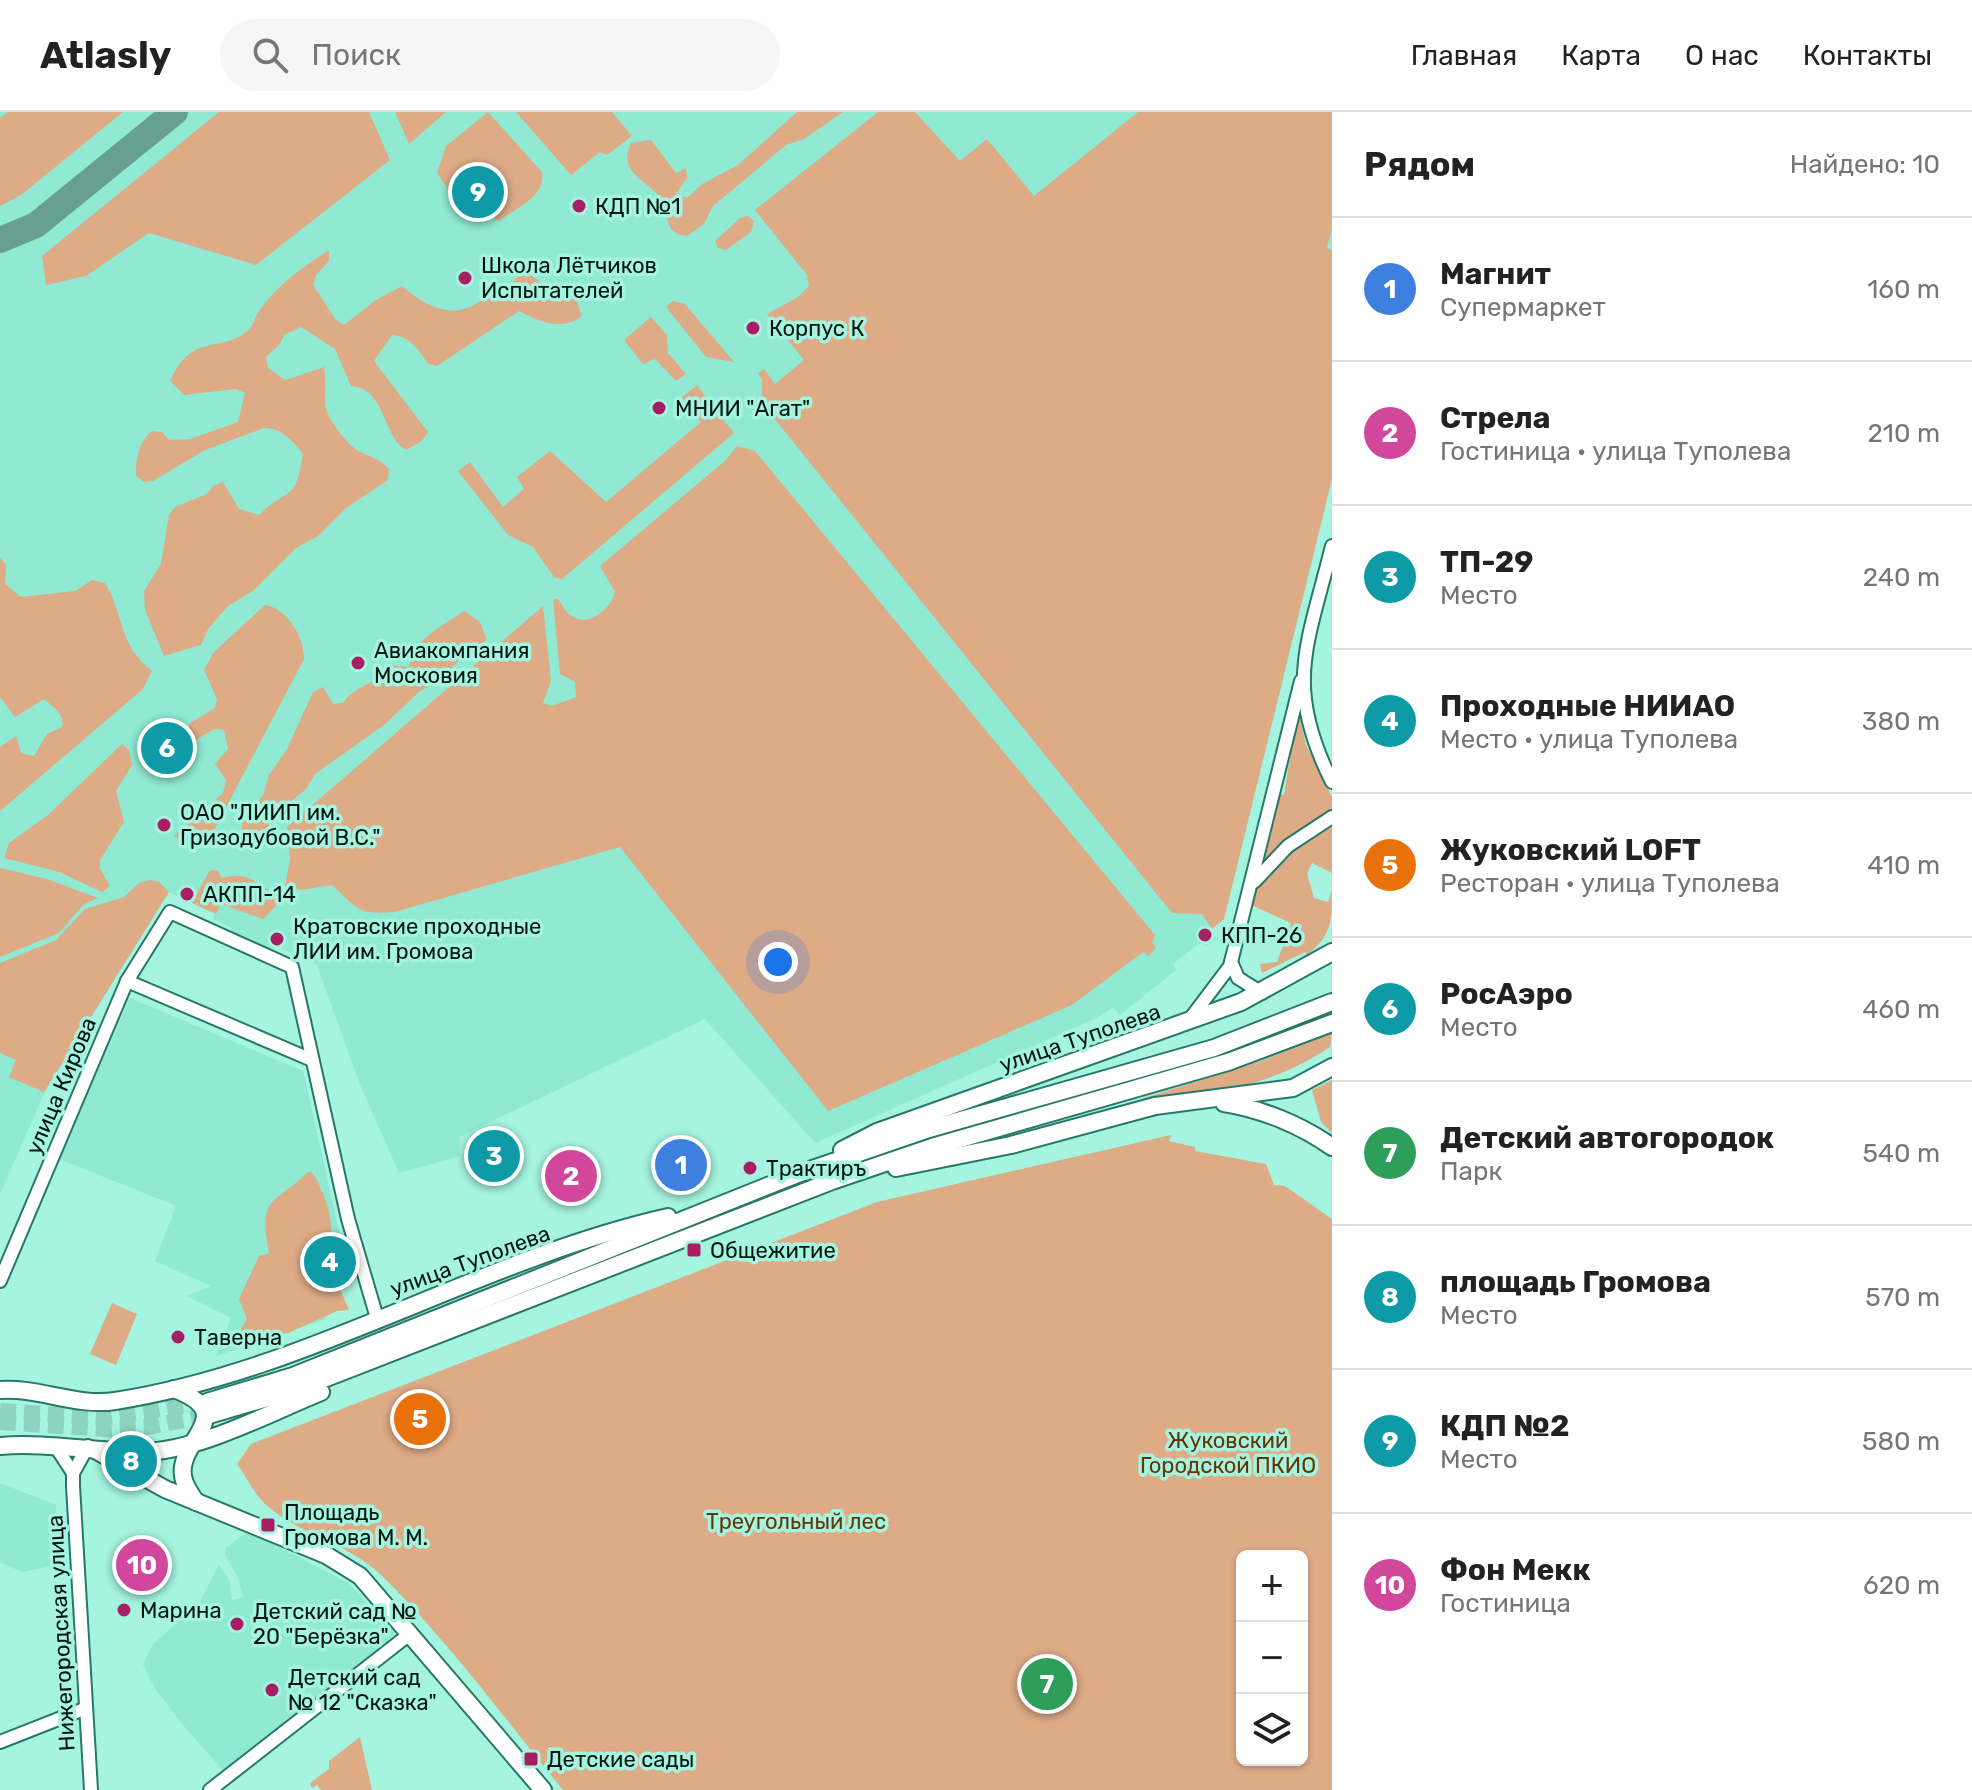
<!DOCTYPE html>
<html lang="ru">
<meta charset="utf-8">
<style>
:root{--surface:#fff;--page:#f6f6f6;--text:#222;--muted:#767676;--line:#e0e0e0;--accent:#7c3aed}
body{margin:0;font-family:Rubik,sans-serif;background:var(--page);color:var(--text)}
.controls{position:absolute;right:24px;bottom:24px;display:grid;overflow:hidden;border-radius:12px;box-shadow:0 2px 6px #0004}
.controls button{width:72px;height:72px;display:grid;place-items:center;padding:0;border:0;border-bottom:2px solid var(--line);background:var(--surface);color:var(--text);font:40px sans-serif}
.you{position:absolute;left:778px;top:850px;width:28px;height:28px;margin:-20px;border:6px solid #fff;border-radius:50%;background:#1a73e8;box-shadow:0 0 0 12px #1a73e833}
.badge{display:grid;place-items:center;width:52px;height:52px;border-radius:50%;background:var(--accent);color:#fff;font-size:26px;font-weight:700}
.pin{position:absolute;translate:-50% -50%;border:4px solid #fff;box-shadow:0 2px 8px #0006}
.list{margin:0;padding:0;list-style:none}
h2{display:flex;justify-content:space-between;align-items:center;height:104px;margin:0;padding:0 32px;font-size:34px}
h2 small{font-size:26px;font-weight:400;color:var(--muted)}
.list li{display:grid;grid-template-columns:52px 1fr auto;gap:24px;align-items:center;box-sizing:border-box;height:144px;padding:0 32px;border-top:2px solid var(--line)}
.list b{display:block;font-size:30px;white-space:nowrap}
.list p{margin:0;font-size:26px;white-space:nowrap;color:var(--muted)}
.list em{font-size:26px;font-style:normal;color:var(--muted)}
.icon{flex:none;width:44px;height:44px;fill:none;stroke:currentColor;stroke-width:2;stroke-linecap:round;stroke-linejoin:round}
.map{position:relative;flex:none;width:1332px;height:1678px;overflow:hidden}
header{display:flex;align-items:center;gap:48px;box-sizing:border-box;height:112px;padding:0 40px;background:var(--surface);border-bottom:2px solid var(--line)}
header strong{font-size:38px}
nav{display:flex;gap:44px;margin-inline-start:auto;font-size:28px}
.search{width:560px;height:72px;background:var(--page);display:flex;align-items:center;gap:20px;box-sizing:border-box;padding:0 28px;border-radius:44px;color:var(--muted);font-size:30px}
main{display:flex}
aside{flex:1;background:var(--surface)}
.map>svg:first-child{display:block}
.built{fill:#90e9d2}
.green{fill:#deab87;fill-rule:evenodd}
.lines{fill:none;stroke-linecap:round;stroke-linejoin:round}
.taxiway{stroke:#67a092;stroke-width:26}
.major-tunnel{stroke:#8cd3c0;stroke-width:16;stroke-dasharray:16 8;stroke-linecap:butt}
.minor-casing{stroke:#267867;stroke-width:16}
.major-casing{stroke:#267867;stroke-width:20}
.minor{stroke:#fff;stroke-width:12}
.major{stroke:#fff;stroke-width:16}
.poi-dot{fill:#a81e63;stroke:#a5f4df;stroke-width:3}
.labels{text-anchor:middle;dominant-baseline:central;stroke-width:7;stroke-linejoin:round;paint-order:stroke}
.poi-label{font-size:22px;fill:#001510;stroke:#a5f4df;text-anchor:start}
.street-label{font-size:22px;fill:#001510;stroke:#a5f4df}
.park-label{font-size:22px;fill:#683402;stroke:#a5f4df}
</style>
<header>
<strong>Atlasly</strong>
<div class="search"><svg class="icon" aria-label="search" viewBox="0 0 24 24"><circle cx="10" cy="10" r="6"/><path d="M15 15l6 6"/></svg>Поиск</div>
<nav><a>Главная</a><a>Карта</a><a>О нас</a><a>Контакты</a></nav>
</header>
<main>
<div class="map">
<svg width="1332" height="1678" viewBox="0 0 1332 1678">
<rect width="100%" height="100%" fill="#a5f4df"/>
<g class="built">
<polygon points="0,0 1332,0 1332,367 1224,807 1210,818 1216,827 1206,834 1202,829 1187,841 1173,852 1176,858 1120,903 1113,895 1095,907 815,1031 705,907 459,1025 460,1044 399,1061 359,970 317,853 276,834 273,840 230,820 232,816 213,807 215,802 169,780 45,980 0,1082"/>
<polygon points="130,886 303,959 343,1136 310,1148 326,1207 216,1244 231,1206 187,1184 211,1174 155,1149 176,1094 59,1047"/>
<polygon points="0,1371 56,1393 58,1453 22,1460 0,1450"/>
<polygon points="248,1419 350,1472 401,1526 226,1662 177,1606 154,1575 143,1553 153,1532 199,1491 219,1453 230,1470 232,1488 243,1486 238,1465 225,1443 226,1436"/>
</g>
<g class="green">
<polygon points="8,0 123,0 21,83 0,94 0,6"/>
<polygon points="219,0 369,0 390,48 256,153 149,121 86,164 46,173 42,144"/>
<polygon points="395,0 446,0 409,32"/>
<path d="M488,0L542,60C547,84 516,96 499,109L449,79L437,61L446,34Z"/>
<polygon points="516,0 612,0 632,24 607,43 600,40 571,63"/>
<path d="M797,0H843L804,27L786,33L713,94L704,112L687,124C663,122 670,103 661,87C650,69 616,62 631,31L651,28L676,61L686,56L687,66L676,82L687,86L702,72L738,53Z"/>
<polygon points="878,0 915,0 960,49 987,27 1034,84 1138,0 1332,0 1332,115 1327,136 1332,138 1332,367 1224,807 1212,817 1202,802 1172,801 778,311 761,295 762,268 758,261 764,257 775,272 804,248 767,202 798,185 809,174 807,163 755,98"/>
<polygon points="748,104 754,109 751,120 726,138 718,136 715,129 740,106"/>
<path d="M329,138V149L316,163L313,173L336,208L344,213L376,188L402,174C431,200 462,210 491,180L501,183L519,163L528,161L546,174L575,185L582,204C561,220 539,209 519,199L437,254L428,252C419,238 410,224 392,223L374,249L428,320L422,329L406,338C382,324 386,276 351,274L335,237L301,215L284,223L280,232L266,245L268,256L285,268L324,255C326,268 325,279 325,292C326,305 346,331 357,338C369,345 380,346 389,357L388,368L346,396L318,424L296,436L254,478L228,494L208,517L201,533L164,544L145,498L144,479L161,452L169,403L175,395L207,382L213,374L223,370L239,397L259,403C290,373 295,392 303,342C293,329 282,316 264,316L205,338L153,369L144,370L136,364C135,348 139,329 152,319L162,320L169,328L190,327L238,310L245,281L236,277L184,283L170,269C192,221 216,241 245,221C254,215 255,203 262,195C281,170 303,155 329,138Z"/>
<polygon points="673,189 685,192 734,250 706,245 666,195"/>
<polygon points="651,205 667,223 668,241 686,262 676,269 655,247 643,252 624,228"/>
<polygon points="697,273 734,321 562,467 554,465 533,435 508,423 458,359 470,350 503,395 524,377 517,365 550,339 606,390 701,310 682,285"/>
<path d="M737,334L755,339L1155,823L1152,831L1156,836L1148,844L1144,840L1139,843L1072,893L828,999L620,735L395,800C356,803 359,797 332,773L301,778L285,774L290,747L287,715L543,494L551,569L543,591L552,594L576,585L575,570L560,562L553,488L557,486C562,491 564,498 569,502C587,518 611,497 615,480L600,454L726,348Z"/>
<path d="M0,446L6,452L5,472L21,485L75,479L92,468L105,471C125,504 118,533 152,559L143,577L0,699V635L16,624L21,641L34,644L47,622L62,615C65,602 53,595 44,587L15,605L0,585Z"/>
<path d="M265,493C287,496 305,526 304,547L210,726L187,732L174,724L223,681L226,668L215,652L228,637L224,618L214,617L196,628L188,621L190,611L215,596L217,587L204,558L214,540Z"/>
<path d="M464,499L480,510L487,528L468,539L439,569L420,579L384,613L315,662L305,678L271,705L268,716L251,722L241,719L243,709L263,683L269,663L287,637L313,580L323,575L333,592L343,591C354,573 380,572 388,553L409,555C412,528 444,513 464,499Z"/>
<polygon points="1298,596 1306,633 1332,685 1332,696 1256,763 1278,682 1284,683"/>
<polygon points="122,632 129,638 132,653 116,679 124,710 100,748 100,757 110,774 102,780 59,760 4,746 9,731 48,703"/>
<path d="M1332,713V761L1312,751L1307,761L1314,786L1328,790L1332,778C1332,810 1332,823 1307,843L1305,840L1262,861L1260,852L1277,850L1291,811L1251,793C1260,759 1300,724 1332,713Z"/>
<polygon points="0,756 47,767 98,786 83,793 59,821 0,845"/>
<path d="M210,758L218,759L222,766C248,759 254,770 275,782L276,794L263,807L221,792L216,802L192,791Z"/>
<polygon points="150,768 159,770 169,780 44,980 9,965 16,948 0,941 0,851 56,828 85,797 124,785 139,771"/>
<path d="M1332,921L1330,935C1264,978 1217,980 1141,987L1264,948Z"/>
<polygon points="1332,968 1332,1021 1321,1010 1312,978"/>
<path d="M1171,1023L1169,1029L1195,1035V1039L1266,1052L1274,1073L1285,1074L1332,1107V1678H563C504,1606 447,1527 380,1462C346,1430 299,1423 265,1392C254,1382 246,1364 237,1352L251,1332L877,1090ZM1242,1444H1302V1648H1242Z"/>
<path d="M308,1060L313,1061C324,1081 338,1112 327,1134L304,1144L313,1169L336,1167L349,1198L337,1199L288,1221L234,1229L247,1207L239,1187L259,1144L269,1141C258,1083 273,1094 308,1060Z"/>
<polygon points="112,1191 137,1202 116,1253 90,1242"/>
<polygon points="360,1625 372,1678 321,1678 317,1673 312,1676 310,1671 329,1657 329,1649"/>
</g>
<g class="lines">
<polyline class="taxiway" points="0,128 36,113 175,0"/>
<g class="major-tunnel">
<polyline points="0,1299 103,1306 207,1290"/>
<polyline points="0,1310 105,1317 147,1315 209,1303"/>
</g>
<defs>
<g id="minor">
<path d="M1332,434C1308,532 1283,573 1332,670"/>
<polyline points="1254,770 1288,734 1332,705"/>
<polyline points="1231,850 1238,866 1262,881"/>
<polyline points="127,869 312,948"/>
<polyline points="1190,907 1230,854 1301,569"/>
<polyline points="0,1169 127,869 170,800 292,855 348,1107 377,1206"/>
<polyline points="88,1334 73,1361 73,1374 91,1678"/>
<polyline points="56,1335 73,1361"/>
<polyline points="0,1630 84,1597"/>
<polyline points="210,1678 411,1521"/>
</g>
<g id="major">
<path d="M1224,991C1262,997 1301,1013 1332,1035"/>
<polyline points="842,1038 877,1020 1241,890 1332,840"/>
<polyline points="896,1056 1011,1033 1155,994 1293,976 1332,955"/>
<path d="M174,1277C233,1300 191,1321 184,1350C179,1366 188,1378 196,1390"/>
<path d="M0,1278C38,1275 76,1295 115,1289C308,1259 478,1148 668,1105"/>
<polyline points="207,1290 293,1264 795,1063 929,1017 1214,936 1332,890"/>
<polyline points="209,1303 298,1277 832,1069 932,1035 1228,950 1332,911"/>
<path d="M0,1334C47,1330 94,1340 141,1340C197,1340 269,1301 321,1280"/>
<polyline points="97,1339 165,1377 326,1443 360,1464 543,1678"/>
</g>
</defs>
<use href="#minor" class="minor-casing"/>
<use href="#major" class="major-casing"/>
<use href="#minor" class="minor"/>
<use href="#major" class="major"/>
</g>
<g class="poi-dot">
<circle cx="579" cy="94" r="8"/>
<circle cx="465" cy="166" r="8"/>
<circle cx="753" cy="216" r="8"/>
<circle cx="659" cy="296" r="8"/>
<circle cx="358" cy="551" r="8"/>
<circle cx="164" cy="713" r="8"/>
<circle cx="187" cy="782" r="8"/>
<circle cx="1205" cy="823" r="8"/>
<circle cx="277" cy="827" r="8"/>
<circle cx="750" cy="1056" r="8"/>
<rect x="686" y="1130" width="16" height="16" rx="4"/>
<circle cx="178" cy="1225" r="8"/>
<rect x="260" y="1405" width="16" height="16" rx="4"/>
<circle cx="124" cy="1498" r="8"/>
<circle cx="237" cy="1512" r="8"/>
<circle cx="272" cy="1578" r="8"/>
<rect x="523" y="1639" width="16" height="16" rx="4"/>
</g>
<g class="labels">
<g class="poi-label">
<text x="595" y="94">КДП №1</text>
<text x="481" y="153">Школа Лётчиков<tspan x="481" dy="25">Испытателей</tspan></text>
<text x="769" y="216">Корпус К</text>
<text x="675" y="296">МНИИ "Агат"</text>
<text x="374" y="538">Авиакомпания<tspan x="374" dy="25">Московия</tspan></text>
<text x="180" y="700">ОАО "ЛИИП им.<tspan x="180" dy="25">Гризодубовой В.С."</tspan></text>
<text x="203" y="782">АКПП-14</text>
<text x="293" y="814">Кратовские проходные<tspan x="293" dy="25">ЛИИ им. Громова</tspan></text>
<text x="1221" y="823">КПП-26</text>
<text x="766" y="1056">Трактиръ</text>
<text x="710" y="1138">Общежитие</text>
<text x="194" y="1225">Таверна</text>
<text x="284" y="1400">Площадь<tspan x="284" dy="25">Громова М. М.</tspan></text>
<text x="140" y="1498">Марина</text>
<text x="253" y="1499">Детский сад №<tspan x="253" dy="25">20 "Берёзка"</tspan></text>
<text x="288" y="1565">Детский сад<tspan x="288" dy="25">№ 12 "Сказка"</tspan></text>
<text x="547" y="1647">Детские сады</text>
</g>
<g class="street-label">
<text transform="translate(1080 926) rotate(-19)">улица Туполева</text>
<text transform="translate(61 974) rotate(-67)">улица Кирова</text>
<text transform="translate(470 1149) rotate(-20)">улица Туполева</text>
<text transform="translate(61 1521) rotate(-93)">Нижегородская улица</text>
</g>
<g class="park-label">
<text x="1228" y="1328">Жуковский<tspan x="1228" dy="25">Городской ПКИО</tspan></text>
<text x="796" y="1409">Треугольный лес</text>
</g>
</g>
</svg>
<div class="controls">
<button>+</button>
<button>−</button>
<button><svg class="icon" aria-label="layers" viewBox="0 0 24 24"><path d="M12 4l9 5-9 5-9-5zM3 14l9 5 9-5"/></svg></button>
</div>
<div class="you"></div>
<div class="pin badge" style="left:681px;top:1053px;background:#3f7fe0">1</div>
<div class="pin badge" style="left:571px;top:1064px;background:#d1479c">2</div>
<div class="pin badge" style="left:494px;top:1044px;background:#0f9aa8">3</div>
<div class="pin badge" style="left:330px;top:1150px;background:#0f9aa8">4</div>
<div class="pin badge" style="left:420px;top:1307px;background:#e8710a">5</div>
<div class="pin badge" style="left:167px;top:636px;background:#0f9aa8">6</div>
<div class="pin badge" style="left:1047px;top:1572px;background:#2e9e5b">7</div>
<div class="pin badge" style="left:131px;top:1349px;background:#0f9aa8">8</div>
<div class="pin badge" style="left:478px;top:80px;background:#0f9aa8">9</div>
<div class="pin badge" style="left:142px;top:1453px;background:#d1479c">10</div>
</div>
<aside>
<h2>Рядом<small>Найдено: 10</small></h2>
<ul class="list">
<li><span class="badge" style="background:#3f7fe0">1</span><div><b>Магнит</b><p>Супермаркет</p></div><em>160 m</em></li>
<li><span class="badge" style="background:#d1479c">2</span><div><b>Стрела</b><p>Гостиница · улица Туполева</p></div><em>210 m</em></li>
<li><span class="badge" style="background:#0f9aa8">3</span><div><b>ТП-29</b><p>Место</p></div><em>240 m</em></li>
<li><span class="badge" style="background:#0f9aa8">4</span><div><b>Проходные НИИАО</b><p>Место · улица Туполева</p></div><em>380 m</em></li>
<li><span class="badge" style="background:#e8710a">5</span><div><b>Жуковский LOFT</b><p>Ресторан · улица Туполева</p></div><em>410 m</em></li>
<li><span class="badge" style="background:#0f9aa8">6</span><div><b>РосАэро</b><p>Место</p></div><em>460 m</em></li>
<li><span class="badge" style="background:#2e9e5b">7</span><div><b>Детский автогородок</b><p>Парк</p></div><em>540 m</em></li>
<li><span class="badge" style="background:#0f9aa8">8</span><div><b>площадь Громова</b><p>Место</p></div><em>570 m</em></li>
<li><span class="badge" style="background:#0f9aa8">9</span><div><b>КДП №2</b><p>Место</p></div><em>580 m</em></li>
<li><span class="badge" style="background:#d1479c">10</span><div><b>Фон Мекк</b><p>Гостиница</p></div><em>620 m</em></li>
</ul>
</aside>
</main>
